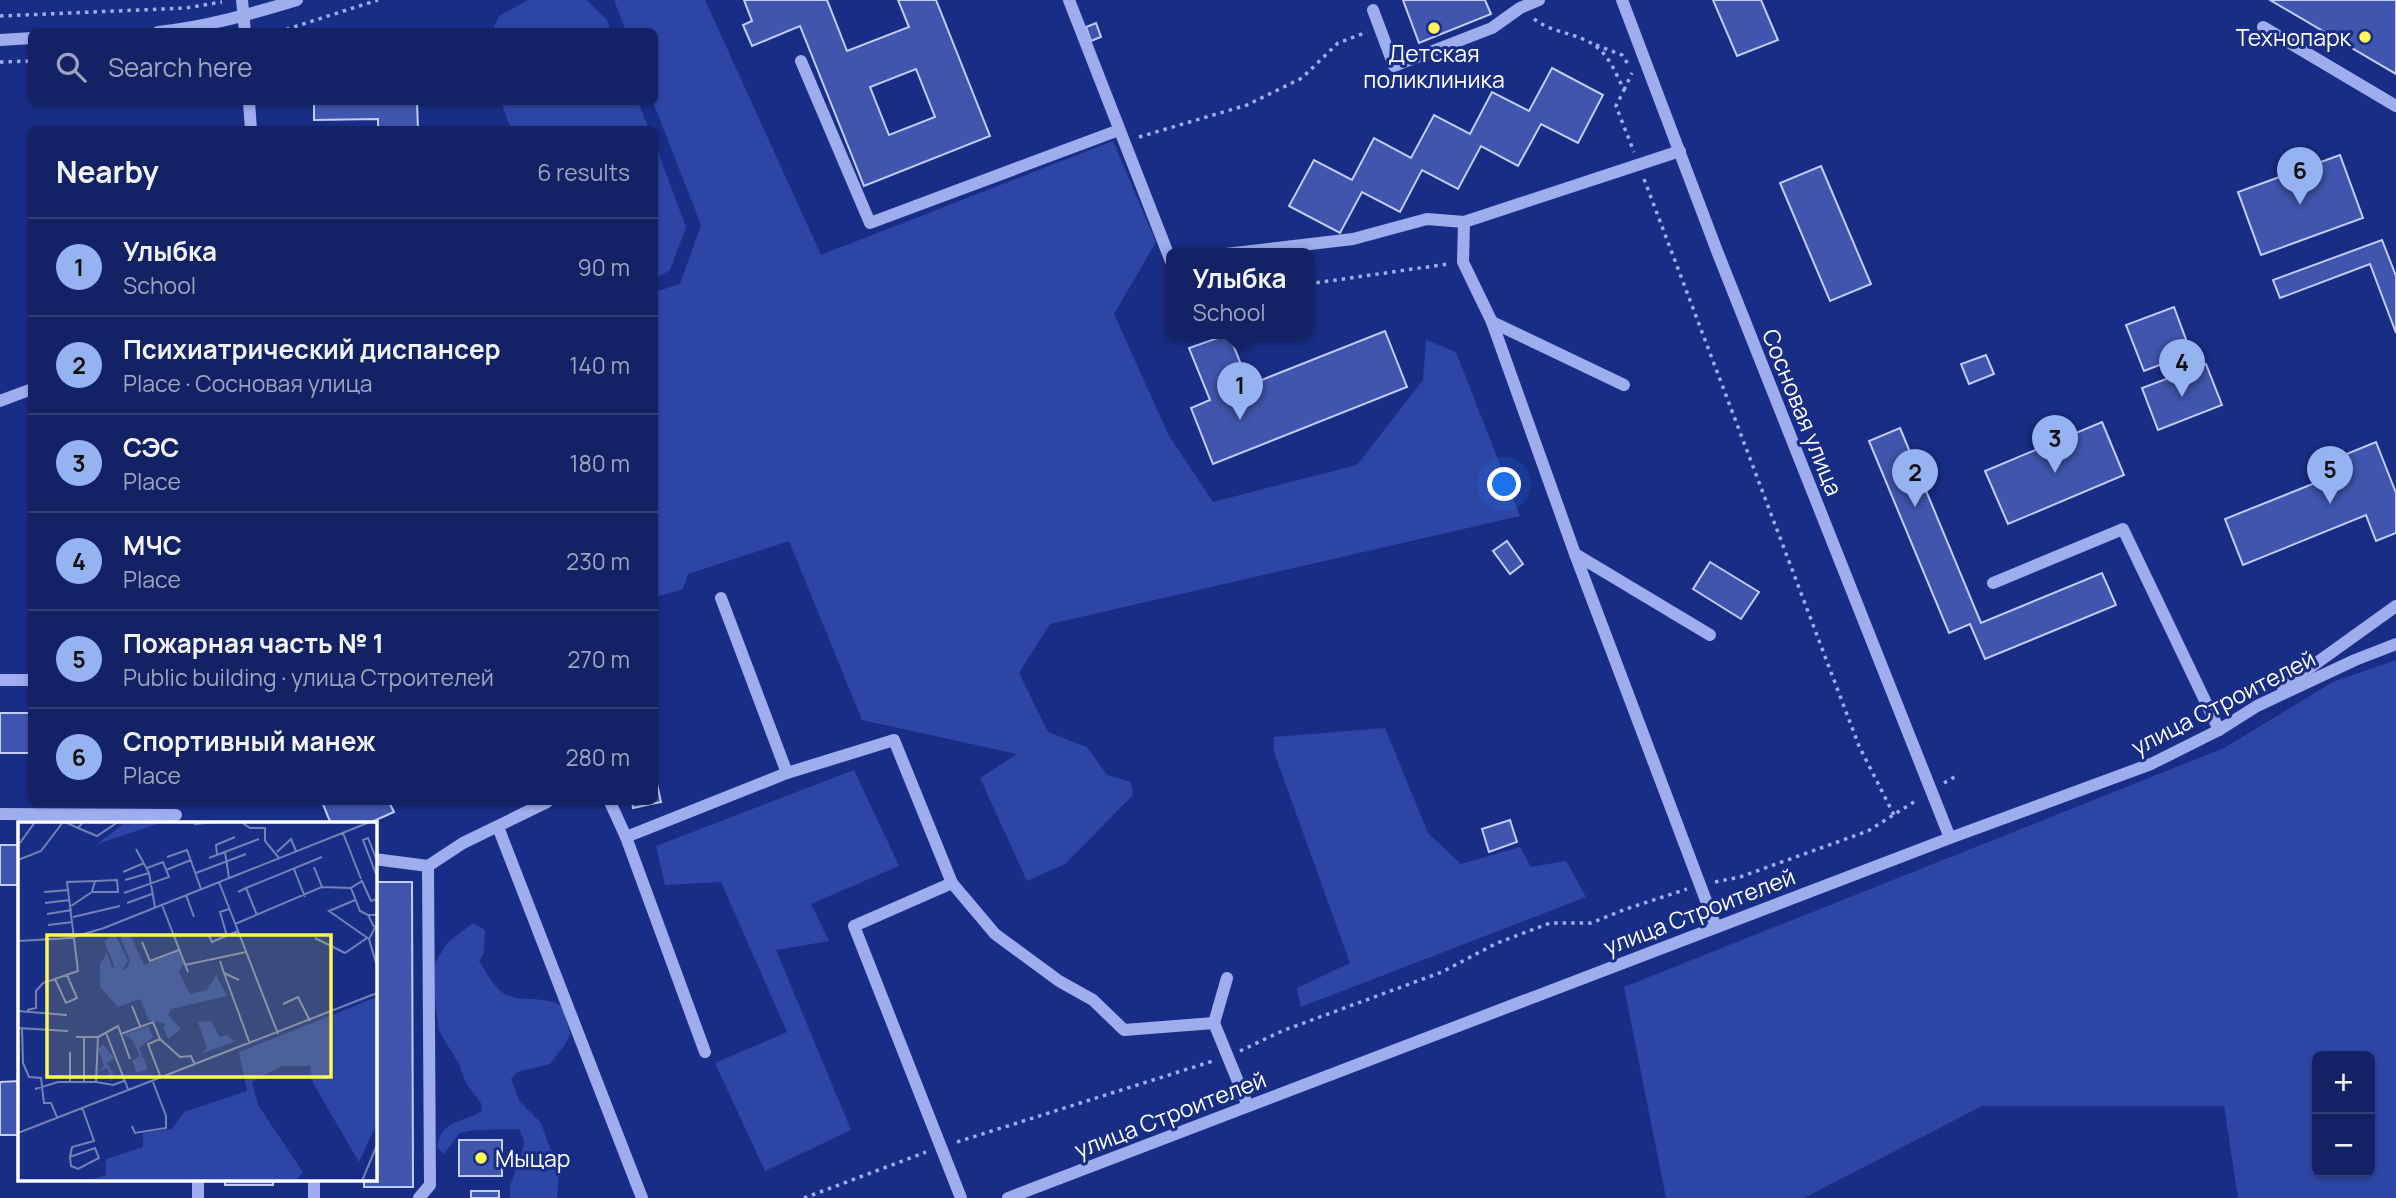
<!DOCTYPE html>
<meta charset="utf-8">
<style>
:root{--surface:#122264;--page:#1f2f6d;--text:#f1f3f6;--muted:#9ca4bf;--line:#313f78;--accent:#95b2f1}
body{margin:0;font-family:Manrope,sans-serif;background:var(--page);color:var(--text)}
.controls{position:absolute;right:21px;bottom:21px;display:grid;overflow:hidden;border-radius:10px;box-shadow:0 2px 5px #0004}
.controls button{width:63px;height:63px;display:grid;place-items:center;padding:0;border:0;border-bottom:2px solid var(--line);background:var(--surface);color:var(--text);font:35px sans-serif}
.you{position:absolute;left:1505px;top:485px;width:24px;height:24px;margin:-18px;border:5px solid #fff;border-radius:50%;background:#1a73e8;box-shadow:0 0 0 10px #1a73e833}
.badge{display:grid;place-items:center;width:46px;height:46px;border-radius:50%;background:var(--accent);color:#111;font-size:23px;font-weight:700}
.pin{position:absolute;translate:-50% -58px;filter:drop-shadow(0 2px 4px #0008)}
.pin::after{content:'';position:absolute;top:37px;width:24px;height:21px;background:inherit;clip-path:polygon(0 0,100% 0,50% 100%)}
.popup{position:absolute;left:1166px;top:248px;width:147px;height:91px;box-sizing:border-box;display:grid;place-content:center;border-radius:10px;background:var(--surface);filter:drop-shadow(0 2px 5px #0005);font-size:23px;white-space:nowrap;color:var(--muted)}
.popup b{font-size:26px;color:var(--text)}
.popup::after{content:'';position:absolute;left:50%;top:100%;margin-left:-14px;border:14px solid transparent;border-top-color:var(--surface)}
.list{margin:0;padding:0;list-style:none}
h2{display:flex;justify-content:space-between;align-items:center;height:91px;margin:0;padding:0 28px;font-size:30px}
h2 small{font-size:23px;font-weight:400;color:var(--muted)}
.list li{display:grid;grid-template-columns:46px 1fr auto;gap:21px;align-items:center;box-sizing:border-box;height:98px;padding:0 28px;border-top:2px solid var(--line)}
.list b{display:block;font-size:26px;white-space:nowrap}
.list p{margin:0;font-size:23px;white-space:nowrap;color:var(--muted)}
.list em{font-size:23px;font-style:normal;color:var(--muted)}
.icon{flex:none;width:38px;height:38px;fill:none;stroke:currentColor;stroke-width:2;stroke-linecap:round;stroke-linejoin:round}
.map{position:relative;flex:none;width:2396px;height:1198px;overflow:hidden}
.search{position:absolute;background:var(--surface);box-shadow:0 2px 5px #0004;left:28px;top:28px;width:630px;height:77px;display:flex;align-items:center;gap:18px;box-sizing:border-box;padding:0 24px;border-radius:10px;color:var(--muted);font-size:26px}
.panel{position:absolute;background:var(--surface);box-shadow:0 2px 5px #0004;left:28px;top:126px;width:630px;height:679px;border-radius:10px}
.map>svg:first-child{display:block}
.green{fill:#2d46a5;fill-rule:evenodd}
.building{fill:#4056ae;stroke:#c2cdf9;stroke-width:2;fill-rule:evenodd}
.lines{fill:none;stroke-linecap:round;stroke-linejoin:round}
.path{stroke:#9daded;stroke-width:3.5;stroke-dasharray:3.5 5;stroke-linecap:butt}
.minor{stroke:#9daded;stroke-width:12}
.poi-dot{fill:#fff758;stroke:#182d85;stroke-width:2.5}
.labels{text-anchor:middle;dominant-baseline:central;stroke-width:6;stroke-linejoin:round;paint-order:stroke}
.poi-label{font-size:23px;fill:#fff;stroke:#182d85;text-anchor:end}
.street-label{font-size:23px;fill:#fff;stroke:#182d85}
.inset-road{fill:none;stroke:#7481b6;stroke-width:2}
.view{fill:#fff758;fill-opacity:0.15;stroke:#fff758;stroke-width:3.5}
.inset-edge{fill:none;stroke:#fff;stroke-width:3.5}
</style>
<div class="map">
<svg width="2396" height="1198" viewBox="0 0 2396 1198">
<rect width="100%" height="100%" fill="#182d85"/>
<g class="green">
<polygon points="528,0 587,0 607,20 611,31 492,31 499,16"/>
<polygon points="614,0 705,0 821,255 1113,141 1156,242 1114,314 1169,436 1213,502 1357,465 1423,380 1426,340 1456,352 1520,516 1050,624 1019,673 1048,732 1087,747 1107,775 1131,782 1133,795 1065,864 1027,881 980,778 1017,754 862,720 789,541 688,574 683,589 655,597 655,292 680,284 701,225 653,102 654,32 626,31"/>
<polygon points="501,102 638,102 649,129 511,129"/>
<polygon points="655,144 686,227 670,270 655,279"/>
<path d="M2396,660V1198H2238L2224,1106H1982L1804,1198H1666L1624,987L2224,748L2333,682ZM2370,1056V1172H2317V1056Z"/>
<polygon points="1385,728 1428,833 1461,864 1520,847 1531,867 1566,861 1586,897 1301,1007 1297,988 1350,963 1274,752 1274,737"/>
<polygon points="854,770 899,866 811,904 829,941 776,950 851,1130 765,1171 715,1063 787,1032 721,882 665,885 656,846"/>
<path d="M473,923L485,930L484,953L479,961C486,971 493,986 503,993C520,1004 543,994 563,1007L570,1034L566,1043L550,1064L517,1072L511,1079L520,1102L541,1123L559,1172L557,1198H510V1186L525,1143L519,1129L475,1130L460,1133L444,1154L437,1147C441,1120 462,1123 482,1111L481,1103L466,1083L459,1064L439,1031L434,996L435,963L448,942Z"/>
</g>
<g class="building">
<path d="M744,0H827L847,51L909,27L898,0H936L990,136L864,186L800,26L752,46L743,25L752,21ZM916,69L935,117L889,135L870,87Z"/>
<polygon points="1403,0 1485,0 1491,14 1419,43"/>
<polygon points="1713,0 1761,0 1778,40 1737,56"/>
<polygon points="2270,0 2396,0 2396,74"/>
<polygon points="1096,23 1101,37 1091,41 1086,27"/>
<polygon points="1552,68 1603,95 1578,143 1541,124 1518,166 1481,146 1458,189 1422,170 1400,212 1362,192 1340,233 1289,206 1314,160 1352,180 1374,138 1411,158 1434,115 1470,134 1492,92 1529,111"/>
<polygon points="314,102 417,102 418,130 378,130 378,119 314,120"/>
<polygon points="2340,155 2363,218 2261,255 2238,192"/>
<polygon points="1821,166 1871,284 1830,301 1780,183"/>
<polygon points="2382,240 2396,276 2396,333 2370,264 2280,298 2273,280"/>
<polygon points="2174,307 2191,353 2144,371 2126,325"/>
<polygon points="1385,331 1407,387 1213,464 1191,408 1210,400 1189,348 1229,334 1249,385"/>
<polygon points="1986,355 1994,374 1969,384 1961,364"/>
<polygon points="2206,364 2222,405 2158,430 2142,388"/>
<polygon points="2102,422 2124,475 2008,524 1985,471"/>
<polygon points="1900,428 1981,623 2102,573 2116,605 1985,659 1970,624 1949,633 1869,441"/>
<polygon points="2376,442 2396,493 2396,533 2376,541 2366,515 2243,565 2225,519 2350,469 2344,455"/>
<polygon points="1507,541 1523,564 1510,574 1493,551"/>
<polygon points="1710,562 1759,592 1741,619 1693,589"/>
<rect x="0" y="713" width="32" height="40"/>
<polygon points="657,784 661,802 633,808 632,802 654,802 654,785"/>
<polygon points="322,802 389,802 394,812 367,824 331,824"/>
<polygon points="1510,820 1517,842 1489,852 1482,829"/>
<rect x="0" y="845" width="19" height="40"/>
<polygon points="374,882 412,882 413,1187 364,1187 364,1179 374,1179"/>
<polygon points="19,1081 19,1135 0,1135 0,1082"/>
<rect x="459" y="1140" width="43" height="36"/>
<rect x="225" y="1179" width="48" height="6"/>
<rect x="471" y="1191" width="28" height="7"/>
</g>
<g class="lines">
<g class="path">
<polyline points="0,16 186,8 222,2"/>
<path d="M1534,19C1552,33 1577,33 1594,45C1610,56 1616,74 1624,90L1616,106L1634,152"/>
<polyline points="278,32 378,0"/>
<polyline points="1596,45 1622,55 1628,64"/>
<polyline points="0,62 32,61"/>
<polyline points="1624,90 1632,73"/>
<polyline points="1139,137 1247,105 1302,78 1338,43 1367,32"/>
<polyline points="1644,179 1859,746 1894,815"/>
<polyline points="1308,284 1448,264"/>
<polyline points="1944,783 1956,776"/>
<polyline points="1715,882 1740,877 1868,831 1917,800"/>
<polyline points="1240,1051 1282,1031 1442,972 1497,943 1550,923 1591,923 1626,909 1687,889"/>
<polyline points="957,1142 1213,1061"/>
<polyline points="804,1198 926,1152"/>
</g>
<g class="minor">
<polyline points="242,0 245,32"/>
<polyline points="1069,0 1172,264"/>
<polyline points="1622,0 1717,251 1950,838"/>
<polyline points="1373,10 1394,66 1492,28 1520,8 1539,0"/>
<polyline points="2263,27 2396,106"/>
<path d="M158,32C206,27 251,14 297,0"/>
<polyline points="0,40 32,38"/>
<polyline points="801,61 870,223 1119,130"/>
<polyline points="249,102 251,130"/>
<polyline points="1464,222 1463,262 1492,322 1624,385"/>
<polyline points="1226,254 1353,239 1427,219 1464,222 1680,151"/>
<polyline points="1492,322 1575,554 1716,927"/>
<polyline points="0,401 32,389"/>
<polyline points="1575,554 1710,635"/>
<polyline points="1993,583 2123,529 2219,730"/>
<polyline points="721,598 787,773"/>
<polyline points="0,680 32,680"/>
<polyline points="2283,687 2396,606"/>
<polyline points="610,802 626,837 787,773 894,740 952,883 854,926 961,1198"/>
<polyline points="0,814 176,815"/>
<polyline points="498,827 642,1198"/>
<polyline points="626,837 705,1052"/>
<polyline points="374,859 428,866 430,1185 419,1198"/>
<polyline points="428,866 463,843 547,802"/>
<polyline points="952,883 995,934 1059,981 1093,1000 1124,1030 1214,1023 1248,1106"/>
<polyline points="1214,1023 1227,978"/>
<polyline points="198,1179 198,1198"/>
<polyline points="314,1179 314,1198"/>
<polyline points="1008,1198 1950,838 2151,764 2219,730 2257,706 2355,660 2396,644"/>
</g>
</g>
<g class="poi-dot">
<circle cx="1434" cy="28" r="7"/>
<circle cx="2365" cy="37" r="7"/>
<circle cx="481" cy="1158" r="7"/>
</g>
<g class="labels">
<g class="poi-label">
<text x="2351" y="37">Технопарк</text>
<text x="1434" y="53" text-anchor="middle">Детская<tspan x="1434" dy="26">поликлиника</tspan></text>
<text x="495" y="1158" text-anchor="start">Мыцар</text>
</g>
<g class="street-label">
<text transform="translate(1803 412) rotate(68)">Сосновая улица</text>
<text transform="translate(2223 702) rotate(-27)">улица Строителей</text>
<text transform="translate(1699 911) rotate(-21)">улица Строителей</text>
<text transform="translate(1170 1114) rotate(-21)">улица Строителей</text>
</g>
</g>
<g transform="translate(18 822)">
<rect width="359" height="359" fill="#182d85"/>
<path d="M108,0H145L79,22ZM111,110L126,143L161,129L166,141L161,150L172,172L189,168L198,153L209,174L153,187L150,193L163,207L150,217L145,205L148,202L131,198L122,177L100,185L82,165V142L89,131L94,145L97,146L86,119L97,112L110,139L104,148L109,146L112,139L101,112ZM359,175V301L341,340L295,261L292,244H264L234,260L240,283L285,350L277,359H72L88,353V337L125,325V311L154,307L166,290L229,269L221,230ZM193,199L202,215L209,213L217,219L183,232L189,226L180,200ZM130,204L135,215L121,226L130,247L119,251L114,239L122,234L114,217L106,213ZM85,222L96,236L89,241L95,251L93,261L90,246L81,249L86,244L80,227Z" fill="#2d46a5"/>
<path class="inset-road" d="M47,0L60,6L65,0M223,0L232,6H247V19L261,36M176,2L198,0M60,6L79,14L100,0M325,11L343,57M2,21L17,0M118,27L131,51L137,85M207,30L211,56M259,30L273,17L278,29M199,32L198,23L217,15M149,35L169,28L183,67M191,36L241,17M0,38L23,29L45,0M276,47L287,75M148,48L173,38M105,50L126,41M178,51L228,32M358,52L345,18L350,16L359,39M107,58L131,51M201,60L260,212M304,65L333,66M228,66L304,35M26,70L51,68M74,70H100L99,58L77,59M220,70L228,66L239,93M106,71L151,55L145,40L129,46M168,73L176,95M337,78L311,89L351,117M27,81L52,78M109,81L134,72M144,83L170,150M29,92L54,88M350,93L342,89L333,66L344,59L353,79L359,77M55,95L102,84M217,102L304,65L296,45M359,102L351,117L359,144M30,103L55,100M356,105L350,93H359M191,114L194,120L220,109M209,114L202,90L211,87M297,116L327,131L349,116M0,119L52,116L86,106L352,0M124,120L132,139L161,128M202,139L206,151L221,158M167,143L228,130M206,151L232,222M37,157L48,181L59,176L49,153M265,182L280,175L292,199M114,184L122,204M9,188L18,186V169L25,161L60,149L49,60L77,59L74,70L53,84M0,189L49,193M0,206L50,209M4,206L5,241L11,255L23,256L26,281H33L39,295M88,211L110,267M103,212L112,237M80,215L100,204L103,212L135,200L142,217L130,222L143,256M66,216V260M142,217L162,235L173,234L177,243M52,230V260M78,260L95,263L106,259M17,267L40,260H78L80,215H58M114,304L117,311L148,306V294L135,260M0,311L359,171M52,335L53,344L60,347L81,336L77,326L52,335L54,325L76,319L64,285M344,359L359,323"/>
<path class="view" d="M29,113H313V255H29Z"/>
<rect width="359" height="359" class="inset-edge"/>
</g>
</svg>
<div class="controls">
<button>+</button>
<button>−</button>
</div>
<div class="you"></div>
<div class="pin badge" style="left:1240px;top:420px">1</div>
<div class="popup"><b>Улыбка</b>School</div>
<div class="pin badge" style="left:1915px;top:507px">2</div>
<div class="pin badge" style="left:2055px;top:473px">3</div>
<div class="pin badge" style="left:2182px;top:397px">4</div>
<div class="pin badge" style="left:2330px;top:504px">5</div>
<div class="pin badge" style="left:2300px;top:205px">6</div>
<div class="search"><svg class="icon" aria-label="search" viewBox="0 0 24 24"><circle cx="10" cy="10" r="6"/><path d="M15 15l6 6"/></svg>Search here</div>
<section class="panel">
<h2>Nearby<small>6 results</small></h2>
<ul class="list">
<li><span class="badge">1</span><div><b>Улыбка</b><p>School</p></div><em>90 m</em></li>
<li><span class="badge">2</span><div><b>Психиатрический диспансер</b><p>Place · Сосновая улица</p></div><em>140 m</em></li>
<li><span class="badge">3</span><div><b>СЭС</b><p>Place</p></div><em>180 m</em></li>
<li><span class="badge">4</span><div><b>МЧС</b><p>Place</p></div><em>230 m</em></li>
<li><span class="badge">5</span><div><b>Пожарная часть № 1</b><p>Public building · улица Строителей</p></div><em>270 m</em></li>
<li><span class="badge">6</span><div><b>Спортивный манеж</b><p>Place</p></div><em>280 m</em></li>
</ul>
</section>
</div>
